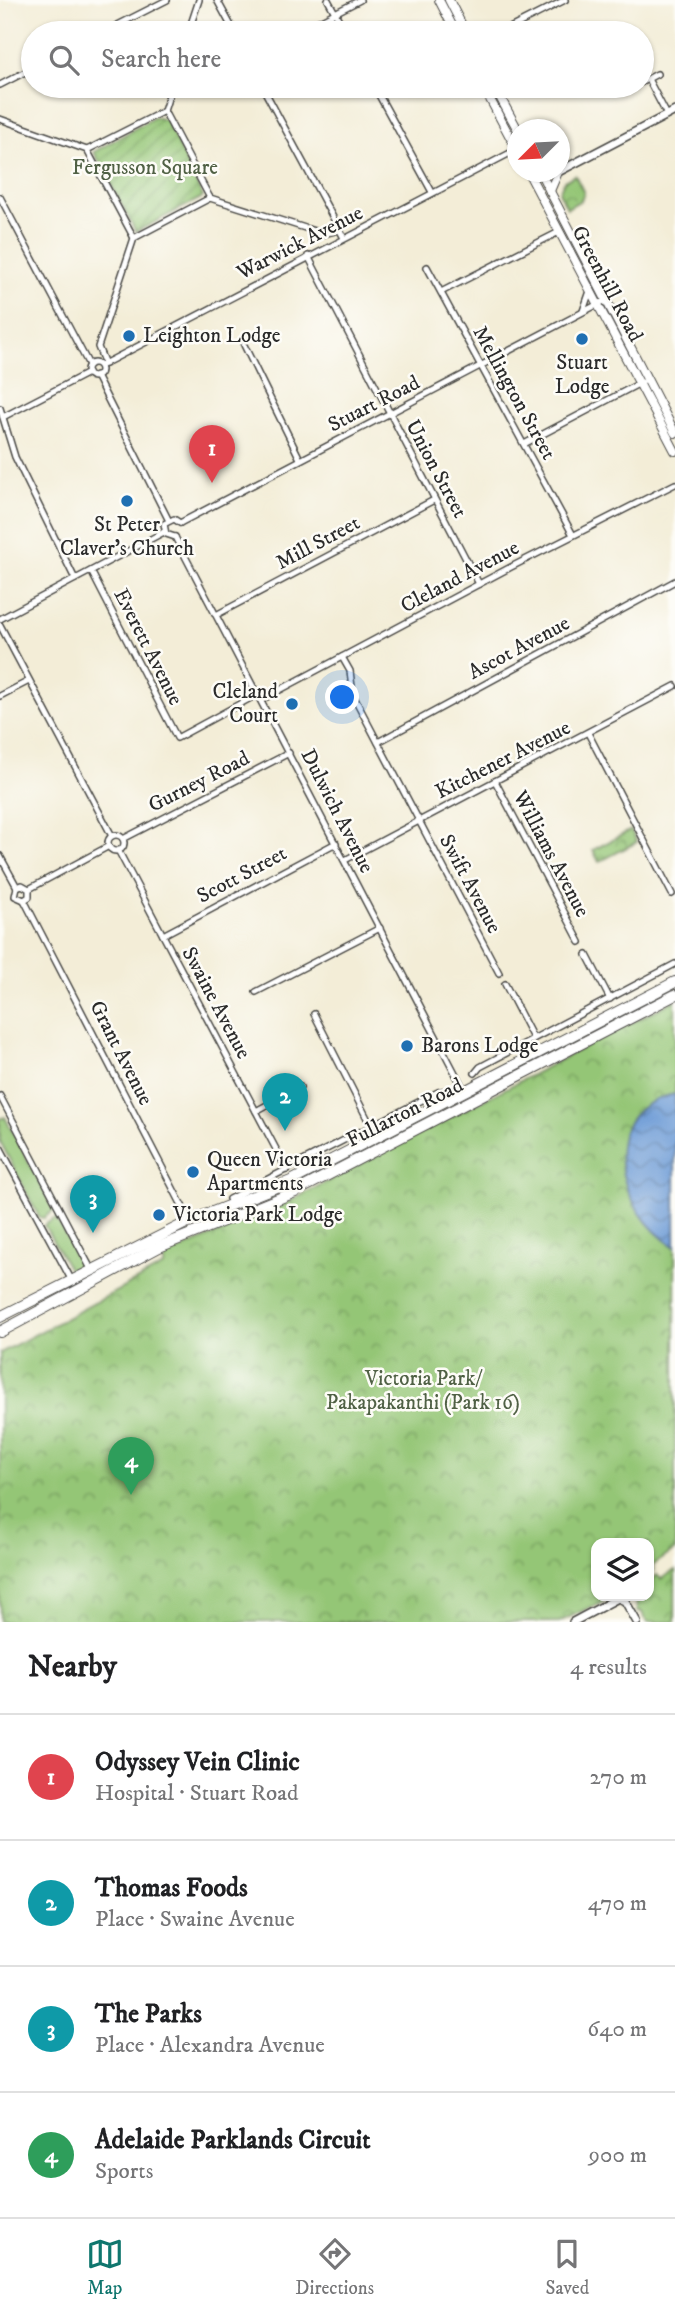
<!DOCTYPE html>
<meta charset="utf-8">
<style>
:root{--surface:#fff;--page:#f2f2f2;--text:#202124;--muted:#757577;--line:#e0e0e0;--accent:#0f766e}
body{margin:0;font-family:"IM FELL DW Pica",serif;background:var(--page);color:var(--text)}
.controls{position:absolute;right:21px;bottom:21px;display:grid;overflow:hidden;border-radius:14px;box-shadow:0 2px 5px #0004}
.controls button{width:63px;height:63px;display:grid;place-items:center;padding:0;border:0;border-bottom:2px solid var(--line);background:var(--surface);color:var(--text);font:35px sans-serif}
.compass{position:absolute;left:507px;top:119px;width:63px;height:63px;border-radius:50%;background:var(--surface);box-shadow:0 2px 5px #0004;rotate:246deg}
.you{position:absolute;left:343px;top:698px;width:24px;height:24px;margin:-18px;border:5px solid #fff;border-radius:50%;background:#1a73e8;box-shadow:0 0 0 10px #1a73e833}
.badge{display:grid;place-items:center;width:46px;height:46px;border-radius:50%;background:var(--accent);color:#fff;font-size:23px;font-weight:700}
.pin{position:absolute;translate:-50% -58px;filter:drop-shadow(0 2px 4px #0008)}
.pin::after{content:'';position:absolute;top:37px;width:24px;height:21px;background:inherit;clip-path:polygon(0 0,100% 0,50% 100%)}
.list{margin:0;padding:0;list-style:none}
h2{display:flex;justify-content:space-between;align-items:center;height:91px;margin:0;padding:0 28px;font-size:30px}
h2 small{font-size:23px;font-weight:400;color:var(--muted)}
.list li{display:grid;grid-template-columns:46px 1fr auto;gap:21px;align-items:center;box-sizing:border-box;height:126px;padding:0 28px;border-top:2px solid var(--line)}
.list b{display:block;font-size:26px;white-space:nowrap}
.list p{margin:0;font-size:23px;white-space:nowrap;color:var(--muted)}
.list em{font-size:23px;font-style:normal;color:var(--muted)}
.icon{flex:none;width:38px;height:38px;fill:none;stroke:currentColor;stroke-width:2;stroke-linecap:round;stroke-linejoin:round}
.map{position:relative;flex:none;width:675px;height:1622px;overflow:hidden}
.search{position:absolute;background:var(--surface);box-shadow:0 2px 5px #0004;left:21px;right:21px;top:21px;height:77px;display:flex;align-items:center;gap:18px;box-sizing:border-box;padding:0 24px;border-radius:38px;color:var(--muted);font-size:26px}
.sheet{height:595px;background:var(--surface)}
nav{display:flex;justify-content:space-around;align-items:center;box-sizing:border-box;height:98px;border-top:2px solid var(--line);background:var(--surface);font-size:19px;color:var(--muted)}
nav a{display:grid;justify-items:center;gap:4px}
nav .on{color:var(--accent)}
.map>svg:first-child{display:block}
.grass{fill:#94c676;stroke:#607850;stroke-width:2}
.park{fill:url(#park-crowns);stroke:#607850;stroke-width:2}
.garden{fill:url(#garden-furrows);stroke:#607850;stroke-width:2}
.water{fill:url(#water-waves);stroke:#4d6481;stroke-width:2}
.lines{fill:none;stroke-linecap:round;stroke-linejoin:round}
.minor-casing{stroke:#494845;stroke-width:8}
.tertiary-casing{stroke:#494845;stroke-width:10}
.secondary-casing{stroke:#494845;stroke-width:10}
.trunk-casing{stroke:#494845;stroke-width:12}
.minor{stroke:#fff;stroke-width:5}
.tertiary{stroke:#fff;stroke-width:7}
.secondary{stroke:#fff;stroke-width:8}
.trunk{stroke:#fff;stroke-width:10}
.poi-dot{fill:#1f6fb2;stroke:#fdfcf7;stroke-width:2.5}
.labels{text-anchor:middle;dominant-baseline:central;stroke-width:5;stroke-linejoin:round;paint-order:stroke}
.park-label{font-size:21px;fill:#506145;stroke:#fdfcf7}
.street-label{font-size:21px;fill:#2b2b2b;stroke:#fdfcf7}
.poi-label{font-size:21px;fill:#2b2b2b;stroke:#fdfcf7;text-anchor:start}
</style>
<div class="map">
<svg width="675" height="1622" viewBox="0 0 675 1622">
<defs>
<pattern id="park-crowns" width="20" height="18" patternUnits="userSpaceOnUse" patternTransform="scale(1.75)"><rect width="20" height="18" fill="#94c676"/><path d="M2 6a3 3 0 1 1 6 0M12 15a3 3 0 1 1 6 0" fill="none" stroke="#79a161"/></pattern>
<pattern id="garden-furrows" width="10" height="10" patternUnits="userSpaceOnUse" patternTransform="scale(1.75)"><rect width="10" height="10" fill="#94c676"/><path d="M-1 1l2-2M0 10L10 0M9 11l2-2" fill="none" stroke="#79a161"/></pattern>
<pattern id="water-waves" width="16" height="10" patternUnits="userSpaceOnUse" patternTransform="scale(1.75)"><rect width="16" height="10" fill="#6f9dd7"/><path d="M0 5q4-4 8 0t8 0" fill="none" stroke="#5b80af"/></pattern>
</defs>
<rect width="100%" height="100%" fill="#fdfcf7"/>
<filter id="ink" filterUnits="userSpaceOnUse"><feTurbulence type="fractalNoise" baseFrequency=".0143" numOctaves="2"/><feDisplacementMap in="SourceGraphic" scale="14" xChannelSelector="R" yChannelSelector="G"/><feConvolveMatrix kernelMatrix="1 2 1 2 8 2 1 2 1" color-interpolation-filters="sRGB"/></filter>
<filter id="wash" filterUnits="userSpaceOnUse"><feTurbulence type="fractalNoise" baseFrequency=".00686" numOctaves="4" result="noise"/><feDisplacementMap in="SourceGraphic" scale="28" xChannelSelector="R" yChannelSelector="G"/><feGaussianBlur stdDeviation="1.57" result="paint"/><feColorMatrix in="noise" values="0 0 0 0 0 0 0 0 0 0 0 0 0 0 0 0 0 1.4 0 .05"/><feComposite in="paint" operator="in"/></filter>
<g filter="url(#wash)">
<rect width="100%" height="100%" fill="#f3edd7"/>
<g class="grass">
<polygon points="5,1117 54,1210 44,1218 39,1217 0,1141 0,1119"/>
<polygon points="56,1218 83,1267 71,1273 44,1225"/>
</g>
<g class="park">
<polygon points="575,175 584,193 581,200 567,208 559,192 564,181"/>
<polygon points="631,830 637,842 599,862 593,850"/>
<polygon points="675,1000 675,1550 652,1566 654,1570 649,1573 649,1543 596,1543 596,1596 614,1596 559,1622 0,1622 0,1353 164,1266 164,1257 290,1201"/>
<polygon points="675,1570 675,1622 647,1622 641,1611 637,1612 636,1596 649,1596 649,1582 657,1575 661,1579"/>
</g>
<polygon class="garden" points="155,117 166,120 203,197 136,232 94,152"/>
<path class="water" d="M675,1094V1247C618,1213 588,1111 675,1094Z"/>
</g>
<g filter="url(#ink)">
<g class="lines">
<defs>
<g id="minor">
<polyline points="217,0 235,33"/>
<polyline points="328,0 346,33"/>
<polyline points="102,33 167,0"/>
<polyline points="188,33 199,0"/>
<polyline points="296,33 360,0"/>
<polyline points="500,33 565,0"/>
<polyline points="648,79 667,115"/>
<polyline points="642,82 657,74"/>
<polyline points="0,85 33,68"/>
<polyline points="262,86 344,238"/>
<polyline points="374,86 432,192"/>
<polygon points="164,111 210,198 134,238 87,150"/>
<polyline points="164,111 172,86"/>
<polyline points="0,119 87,150"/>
<polyline points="0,197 89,365"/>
<polyline points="210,198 324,234 339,230"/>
<polyline points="308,256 479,584"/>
<polyline points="427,267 573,535"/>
<polyline points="441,292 559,232"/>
<polyline points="583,311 590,291"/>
<polyline points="244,345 300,459"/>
<circle cx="94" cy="370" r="7"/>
<polyline points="105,364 98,347 134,238"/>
<polyline points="100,366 516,150"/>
<polyline points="96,376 168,519"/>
<polyline points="0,408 15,457 75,579"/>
<polyline points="3,417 88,373"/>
<polyline points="524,444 642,382"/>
<polyline points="180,523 606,300"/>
<polyline points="175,537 465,1092"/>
<polyline points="175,537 166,534 164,524 174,519 180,523"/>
<polyline points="91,571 177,738 258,694"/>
<polyline points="216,615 434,500"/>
<polyline points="0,619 164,532"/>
<polyline points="0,625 112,836"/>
<polyline points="342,657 350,671 353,695 499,973"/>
<polyline points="0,696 29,681"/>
<polyline points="261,700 511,567 675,484"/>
<polyline points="588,733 672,894"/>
<polyline points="378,742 675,581"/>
<polyline points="495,781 580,942"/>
<circle cx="116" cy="843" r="8"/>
<polyline points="123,839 289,753"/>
<polyline points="118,850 287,1170"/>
<polyline points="0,856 17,887"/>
<polyline points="345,860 675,686"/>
<polyline points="17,887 22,885 29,889 29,897 24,900"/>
<polyline points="17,887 15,896 24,900"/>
<polyline points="29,889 109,846"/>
<polyline points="24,900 190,1221"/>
<polyline points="163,935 336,843"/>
<polyline points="587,955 610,999"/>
<polyline points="505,984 533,1038"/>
<polyline points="256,992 380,928"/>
<polyline points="314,1014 371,1126"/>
<polyline points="475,1073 480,1067 675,964"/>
<polyline points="0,1096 92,1271"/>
<polyline points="256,1111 300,1087"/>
<polyline points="0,1147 72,1281"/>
<polyline points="229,1199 438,1092 448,1090"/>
</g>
<g id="tertiary">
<polyline points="560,171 675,111"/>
<polyline points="573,1622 618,1598 625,1601 637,1622"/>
</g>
<g id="secondary">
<polyline points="439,0 456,33"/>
<polyline points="449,0 466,33"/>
<polyline points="483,86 518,152"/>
<polyline points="494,86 518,130"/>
<polyline points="528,172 675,451"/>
<polyline points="540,172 675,433"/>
<polyline points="550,191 558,172"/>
</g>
<g id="trunk">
<polyline points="0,1317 190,1221 291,1181 675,982"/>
<polyline points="0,1332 159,1247 295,1192 675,995"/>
</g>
</defs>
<use href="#minor" class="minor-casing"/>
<use href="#tertiary" class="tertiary-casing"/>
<use href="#secondary" class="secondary-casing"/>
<use href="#trunk" class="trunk-casing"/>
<use href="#minor" class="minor"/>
<use href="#tertiary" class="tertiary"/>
<use href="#secondary" class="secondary"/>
<use href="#trunk" class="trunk"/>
</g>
</g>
<g class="poi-dot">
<circle cx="129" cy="336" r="7"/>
<circle cx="582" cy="339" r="7"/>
<circle cx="127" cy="501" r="7"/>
<circle cx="292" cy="704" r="7"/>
<circle cx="407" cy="1046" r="7"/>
<circle cx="193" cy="1172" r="7"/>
<circle cx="159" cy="1215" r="7"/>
</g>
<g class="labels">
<g class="park-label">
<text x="145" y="168">Fergusson Square</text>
<text x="423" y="1379">Victoria Park/<tspan x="423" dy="24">Pakapakanthi (Park 16)</tspan></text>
</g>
<g class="street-label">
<text transform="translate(300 243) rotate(-27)">Warwick Avenue</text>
<text transform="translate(607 284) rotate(62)">Greenhill Road</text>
<text transform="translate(514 393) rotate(61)">Mellington Street</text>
<text transform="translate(374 404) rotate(-27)">Stuart Road</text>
<text transform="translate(436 469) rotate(62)">Union Street</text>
<text transform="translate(318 543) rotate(-28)">Mill Street</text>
<text transform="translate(460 577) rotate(-28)">Cleland Avenue</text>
<text transform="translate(148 647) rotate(63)">Everett Avenue</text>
<text transform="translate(519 648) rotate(-28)">Ascot Avenue</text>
<text transform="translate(503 760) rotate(-27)">Kitchener Avenue</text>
<text transform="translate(199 782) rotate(-27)">Gurney Road</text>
<text transform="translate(337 811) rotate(63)">Dulwich Avenue</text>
<text transform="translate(551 854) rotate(62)">Williams Avenue</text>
<text transform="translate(242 875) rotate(-28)">Scott Street</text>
<text transform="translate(470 884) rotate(62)">Swift Avenue</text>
<text transform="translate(216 1003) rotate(62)">Swaine Avenue</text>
<text transform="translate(121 1053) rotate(63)">Grant Avenue</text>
<text transform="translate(405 1113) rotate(-27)">Fullarton Road</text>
</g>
<g class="poi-label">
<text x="143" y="336">Leighton Lodge</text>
<text x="582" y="363" text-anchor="middle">Stuart<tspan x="582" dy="24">Lodge</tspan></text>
<text x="127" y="525" text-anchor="middle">St Peter<tspan x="127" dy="24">Claver's Church</tspan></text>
<text x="278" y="692" text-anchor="end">Cleland<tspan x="278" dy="24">Court</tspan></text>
<text x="421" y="1046">Barons Lodge</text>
<text x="207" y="1160">Queen Victoria<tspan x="207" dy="24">Apartments</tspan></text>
<text x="173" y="1215">Victoria Park Lodge</text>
</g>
</g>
</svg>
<div class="controls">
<button><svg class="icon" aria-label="layers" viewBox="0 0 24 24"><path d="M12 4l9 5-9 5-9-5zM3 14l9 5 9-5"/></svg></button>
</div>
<svg class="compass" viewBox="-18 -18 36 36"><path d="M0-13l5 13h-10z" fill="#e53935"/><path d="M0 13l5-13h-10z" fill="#757577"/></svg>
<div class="you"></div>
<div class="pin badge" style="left:212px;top:483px;background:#e0444e">1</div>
<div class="pin badge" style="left:285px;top:1131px;background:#0f9aa8">2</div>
<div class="pin badge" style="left:93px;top:1233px;background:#0f9aa8">3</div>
<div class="pin badge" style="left:131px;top:1495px;background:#2e9e5b">4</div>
<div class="search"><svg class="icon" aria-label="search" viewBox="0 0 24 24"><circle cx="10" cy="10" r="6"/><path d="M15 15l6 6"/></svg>Search here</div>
</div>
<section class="sheet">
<h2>Nearby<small>4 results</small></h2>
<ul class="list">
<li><span class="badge" style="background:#e0444e">1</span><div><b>Odyssey Vein Clinic</b><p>Hospital · Stuart Road</p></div><em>270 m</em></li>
<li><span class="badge" style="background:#0f9aa8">2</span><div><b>Thomas Foods</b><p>Place · Swaine Avenue</p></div><em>470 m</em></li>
<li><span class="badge" style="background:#0f9aa8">3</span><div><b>The Parks</b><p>Place · Alexandra Avenue</p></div><em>640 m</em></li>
<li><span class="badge" style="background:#2e9e5b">4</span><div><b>Adelaide Parklands Circuit</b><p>Sports</p></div><em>900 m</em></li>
</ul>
</section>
<nav>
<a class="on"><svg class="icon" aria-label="map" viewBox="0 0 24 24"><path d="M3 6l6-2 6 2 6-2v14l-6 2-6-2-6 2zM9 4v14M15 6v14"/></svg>Map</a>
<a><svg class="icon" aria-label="directions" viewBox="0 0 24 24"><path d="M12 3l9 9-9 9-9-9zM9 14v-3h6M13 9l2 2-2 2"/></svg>Directions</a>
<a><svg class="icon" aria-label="saved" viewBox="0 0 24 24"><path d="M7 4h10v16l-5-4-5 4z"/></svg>Saved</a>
</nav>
